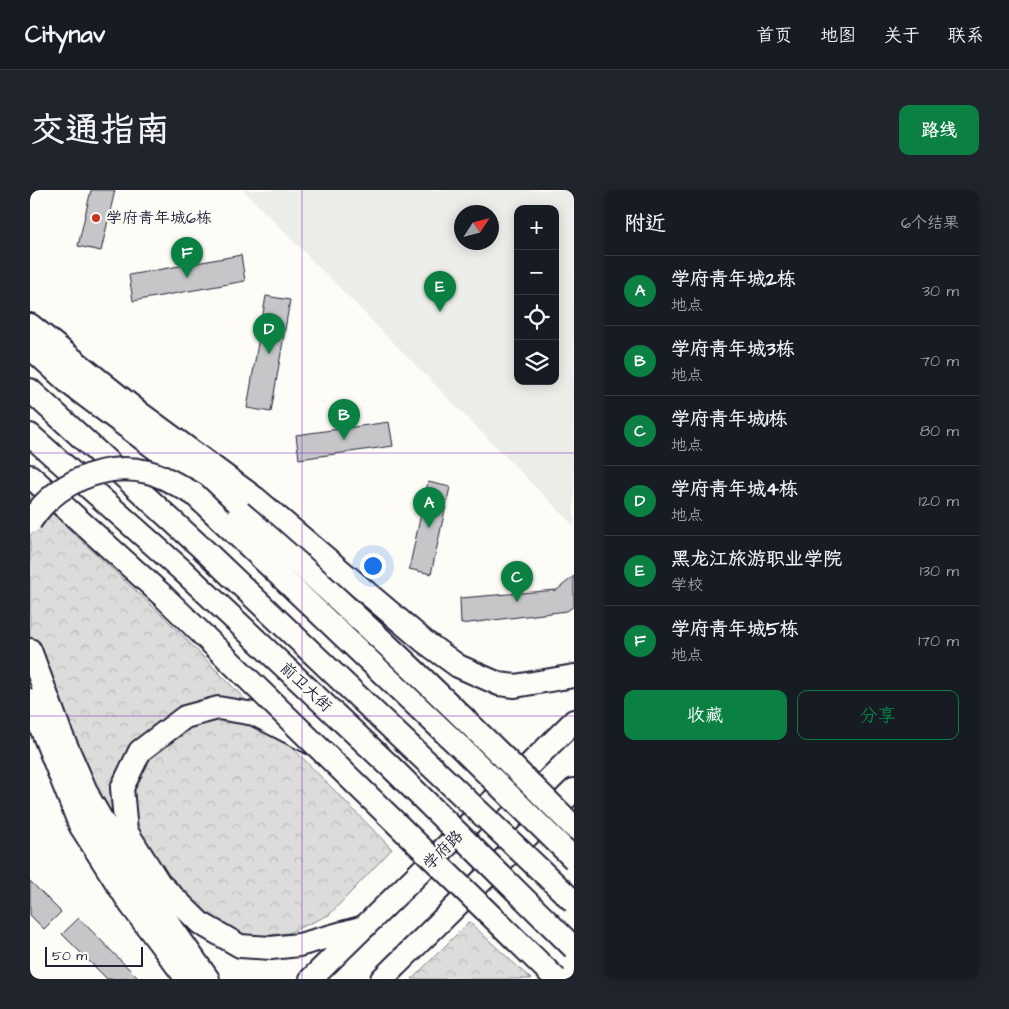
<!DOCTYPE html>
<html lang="zh">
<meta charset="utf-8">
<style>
:root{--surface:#171b24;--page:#20242c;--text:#f1f3f6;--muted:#9ea1a6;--line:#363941;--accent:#0b8043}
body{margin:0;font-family:"Architects Daughter","LXGW WenKai TC",sans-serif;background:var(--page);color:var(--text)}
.controls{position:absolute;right:15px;top:15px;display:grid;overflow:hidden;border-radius:10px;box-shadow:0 2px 12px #0003}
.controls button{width:45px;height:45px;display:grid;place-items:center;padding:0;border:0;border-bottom:1px solid var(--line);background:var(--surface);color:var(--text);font:25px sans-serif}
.compass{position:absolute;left:424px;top:15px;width:45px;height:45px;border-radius:50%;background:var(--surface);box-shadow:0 2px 12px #0003;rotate:54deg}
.scale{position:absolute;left:15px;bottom:12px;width:98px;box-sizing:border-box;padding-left:5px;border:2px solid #22223b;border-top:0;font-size:14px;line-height:18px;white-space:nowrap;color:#22223b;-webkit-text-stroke:4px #fdfcf7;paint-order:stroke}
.you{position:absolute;left:342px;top:375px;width:18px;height:18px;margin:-12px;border:4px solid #fff;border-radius:50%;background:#1a73e8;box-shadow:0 0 0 8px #1a73e833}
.badge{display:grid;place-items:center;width:32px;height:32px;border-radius:50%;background:var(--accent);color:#fff;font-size:16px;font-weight:700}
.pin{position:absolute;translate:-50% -41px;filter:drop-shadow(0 1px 2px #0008)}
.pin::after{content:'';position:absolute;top:26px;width:18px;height:15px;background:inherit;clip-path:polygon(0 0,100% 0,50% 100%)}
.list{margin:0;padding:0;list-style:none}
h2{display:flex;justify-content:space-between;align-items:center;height:65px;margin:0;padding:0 20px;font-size:21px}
h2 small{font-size:16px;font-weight:400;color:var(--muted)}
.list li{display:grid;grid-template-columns:32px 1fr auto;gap:15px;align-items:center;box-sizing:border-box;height:70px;padding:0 20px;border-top:1px solid var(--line)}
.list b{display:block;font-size:19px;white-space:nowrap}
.list p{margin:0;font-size:16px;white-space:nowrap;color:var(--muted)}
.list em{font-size:16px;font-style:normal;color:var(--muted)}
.actions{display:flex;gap:10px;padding:15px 20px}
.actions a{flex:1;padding:11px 0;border:1px solid var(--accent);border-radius:10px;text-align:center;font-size:18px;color:var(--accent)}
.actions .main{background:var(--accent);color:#fff}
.icon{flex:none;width:28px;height:28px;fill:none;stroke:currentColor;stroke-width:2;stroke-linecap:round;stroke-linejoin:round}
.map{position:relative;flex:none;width:544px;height:789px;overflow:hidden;border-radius:10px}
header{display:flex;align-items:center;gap:30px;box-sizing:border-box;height:70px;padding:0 25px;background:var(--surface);border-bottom:1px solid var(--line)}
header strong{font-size:24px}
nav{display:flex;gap:28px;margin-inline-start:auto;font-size:18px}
.intro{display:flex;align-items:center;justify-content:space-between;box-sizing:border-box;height:120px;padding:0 30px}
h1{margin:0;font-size:35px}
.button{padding:12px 22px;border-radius:10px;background:var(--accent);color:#fff;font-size:18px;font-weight:700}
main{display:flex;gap:30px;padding:0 30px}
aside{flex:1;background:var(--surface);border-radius:10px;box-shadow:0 2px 12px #0003}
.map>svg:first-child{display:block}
.built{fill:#ecece9;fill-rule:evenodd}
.park{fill:url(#park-crowns);stroke:#807f8b}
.building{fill:#c6c6c8;stroke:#22223b}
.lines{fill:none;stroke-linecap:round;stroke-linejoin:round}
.highway-casing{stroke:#22223b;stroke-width:26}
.highway{stroke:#fdfcf7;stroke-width:22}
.highway-bridge-casing{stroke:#22223b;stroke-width:26;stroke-linecap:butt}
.highway-bridge{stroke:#fdfcf7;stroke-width:22}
.grid{fill:none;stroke:#7b2cbf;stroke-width:1;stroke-opacity:0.55}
.poi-dot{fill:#c8321e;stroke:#fdfcf7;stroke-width:2}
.labels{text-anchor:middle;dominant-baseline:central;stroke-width:4;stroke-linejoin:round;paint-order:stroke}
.poi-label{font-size:16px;fill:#22223b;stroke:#fdfcf7;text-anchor:start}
.street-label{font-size:16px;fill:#22223b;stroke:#fdfcf7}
</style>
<header>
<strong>Citynav</strong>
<nav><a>首页</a><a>地图</a><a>关于</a><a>联系</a></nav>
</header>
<div class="intro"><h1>交通指南</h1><a class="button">路线</a></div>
<main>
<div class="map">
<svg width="544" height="789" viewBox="0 0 544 789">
<defs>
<pattern id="park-crowns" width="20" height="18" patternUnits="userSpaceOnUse" patternTransform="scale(1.25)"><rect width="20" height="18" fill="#dddcdb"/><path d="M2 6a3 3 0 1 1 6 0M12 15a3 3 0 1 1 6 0" fill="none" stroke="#bdbcbd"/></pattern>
</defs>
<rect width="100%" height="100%" fill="#fdfcf7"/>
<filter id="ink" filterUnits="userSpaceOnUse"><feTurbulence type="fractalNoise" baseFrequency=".02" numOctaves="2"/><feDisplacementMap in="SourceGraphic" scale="10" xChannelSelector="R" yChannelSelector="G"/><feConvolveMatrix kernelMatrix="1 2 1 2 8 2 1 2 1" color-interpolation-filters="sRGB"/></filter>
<g filter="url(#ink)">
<path class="built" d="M213,0H544V336ZM488,19H525V191H488ZM432,22H462V52H432Z"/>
<g class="park">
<polygon points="0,303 135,428 362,659 299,725 258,743 231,746 204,743 161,711 127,676 114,647 70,645 0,482"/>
<polygon points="439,732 501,789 382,789"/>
</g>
<g class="building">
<polygon points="61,0 85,0 71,61 48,56"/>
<polygon points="211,65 215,91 103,111 99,85"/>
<polygon points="236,106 260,110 241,222 217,218"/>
<polygon points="359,232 363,256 269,269 266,245"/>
<polygon points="398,292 420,297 401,384 379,379"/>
<polygon points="544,386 544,416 537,421 431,434 430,408 527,400"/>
<polygon points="0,691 31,722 14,739 0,725"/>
<polygon points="49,728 109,789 77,789 32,744"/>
</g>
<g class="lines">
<defs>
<g id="highway">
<polyline points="0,135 111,224 225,308 395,452 428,476 469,494 485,496 544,486"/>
<polyline points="0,157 40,194 210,322"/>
<polyline points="0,200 174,360"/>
<polyline points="0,245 153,381"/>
<polyline points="0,286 131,404"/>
<polyline points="0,460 31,544 59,608 100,678 178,789"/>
<polyline points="0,510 50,635 101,715 157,789"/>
<polyline points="281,553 224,524 188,518 155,527 110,561 92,598 96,641 129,693 170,733 210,756 241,758 269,755 334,737"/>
<polyline points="281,789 544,531"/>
<polyline points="352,789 544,600"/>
</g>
</defs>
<use href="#highway" class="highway-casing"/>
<use href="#highway" class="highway"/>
<defs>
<g id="highway-bridge">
<path d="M210,322C326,422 436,529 544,637"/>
<path d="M0,332C24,294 73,271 118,282C134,286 149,296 164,304L430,557L544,669"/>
<polyline points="174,360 544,712"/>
<polyline points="153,381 362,578 544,758"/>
<polyline points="131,404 526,789"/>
</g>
</defs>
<use href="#highway-bridge" class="highway-bridge-casing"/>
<use href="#highway-bridge" class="highway-bridge"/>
</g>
</g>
<path class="grid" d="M272,0V789M0,263H544M0,526H544"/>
<circle class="poi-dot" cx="66" cy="28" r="5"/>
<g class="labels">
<g class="poi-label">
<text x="76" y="28">学府青年城6栋</text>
</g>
<g class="street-label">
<text transform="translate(276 497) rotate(43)">前卫大街</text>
<text transform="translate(413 660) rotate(-45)">学府路</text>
</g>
</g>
</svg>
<div class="controls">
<button>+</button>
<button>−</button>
<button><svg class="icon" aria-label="locate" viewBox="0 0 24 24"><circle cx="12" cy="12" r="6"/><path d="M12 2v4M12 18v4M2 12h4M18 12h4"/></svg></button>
<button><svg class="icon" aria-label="layers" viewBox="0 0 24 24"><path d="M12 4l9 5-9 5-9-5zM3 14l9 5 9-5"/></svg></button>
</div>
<svg class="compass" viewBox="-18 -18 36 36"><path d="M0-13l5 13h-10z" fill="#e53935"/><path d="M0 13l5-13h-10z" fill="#9ea1a6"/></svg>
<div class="scale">50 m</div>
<div class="you"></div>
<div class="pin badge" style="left:399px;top:338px">A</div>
<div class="pin badge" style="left:314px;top:250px">B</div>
<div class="pin badge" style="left:487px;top:412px">C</div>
<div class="pin badge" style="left:239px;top:164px">D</div>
<div class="pin badge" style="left:410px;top:122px">E</div>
<div class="pin badge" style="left:157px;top:88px">F</div>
</div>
<aside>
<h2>附近<small>6个结果</small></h2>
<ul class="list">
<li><span class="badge">A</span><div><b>学府青年城2栋</b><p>地点</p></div><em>30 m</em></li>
<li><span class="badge">B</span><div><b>学府青年城3栋</b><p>地点</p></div><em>70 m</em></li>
<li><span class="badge">C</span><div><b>学府青年城1栋</b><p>地点</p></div><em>80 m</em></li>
<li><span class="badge">D</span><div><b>学府青年城4栋</b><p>地点</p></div><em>120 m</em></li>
<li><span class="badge">E</span><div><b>黑龙江旅游职业学院</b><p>学校</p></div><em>130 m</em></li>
<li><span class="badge">F</span><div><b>学府青年城5栋</b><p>地点</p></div><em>170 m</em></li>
</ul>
<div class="actions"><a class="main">收藏</a><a>分享</a></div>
</aside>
</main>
